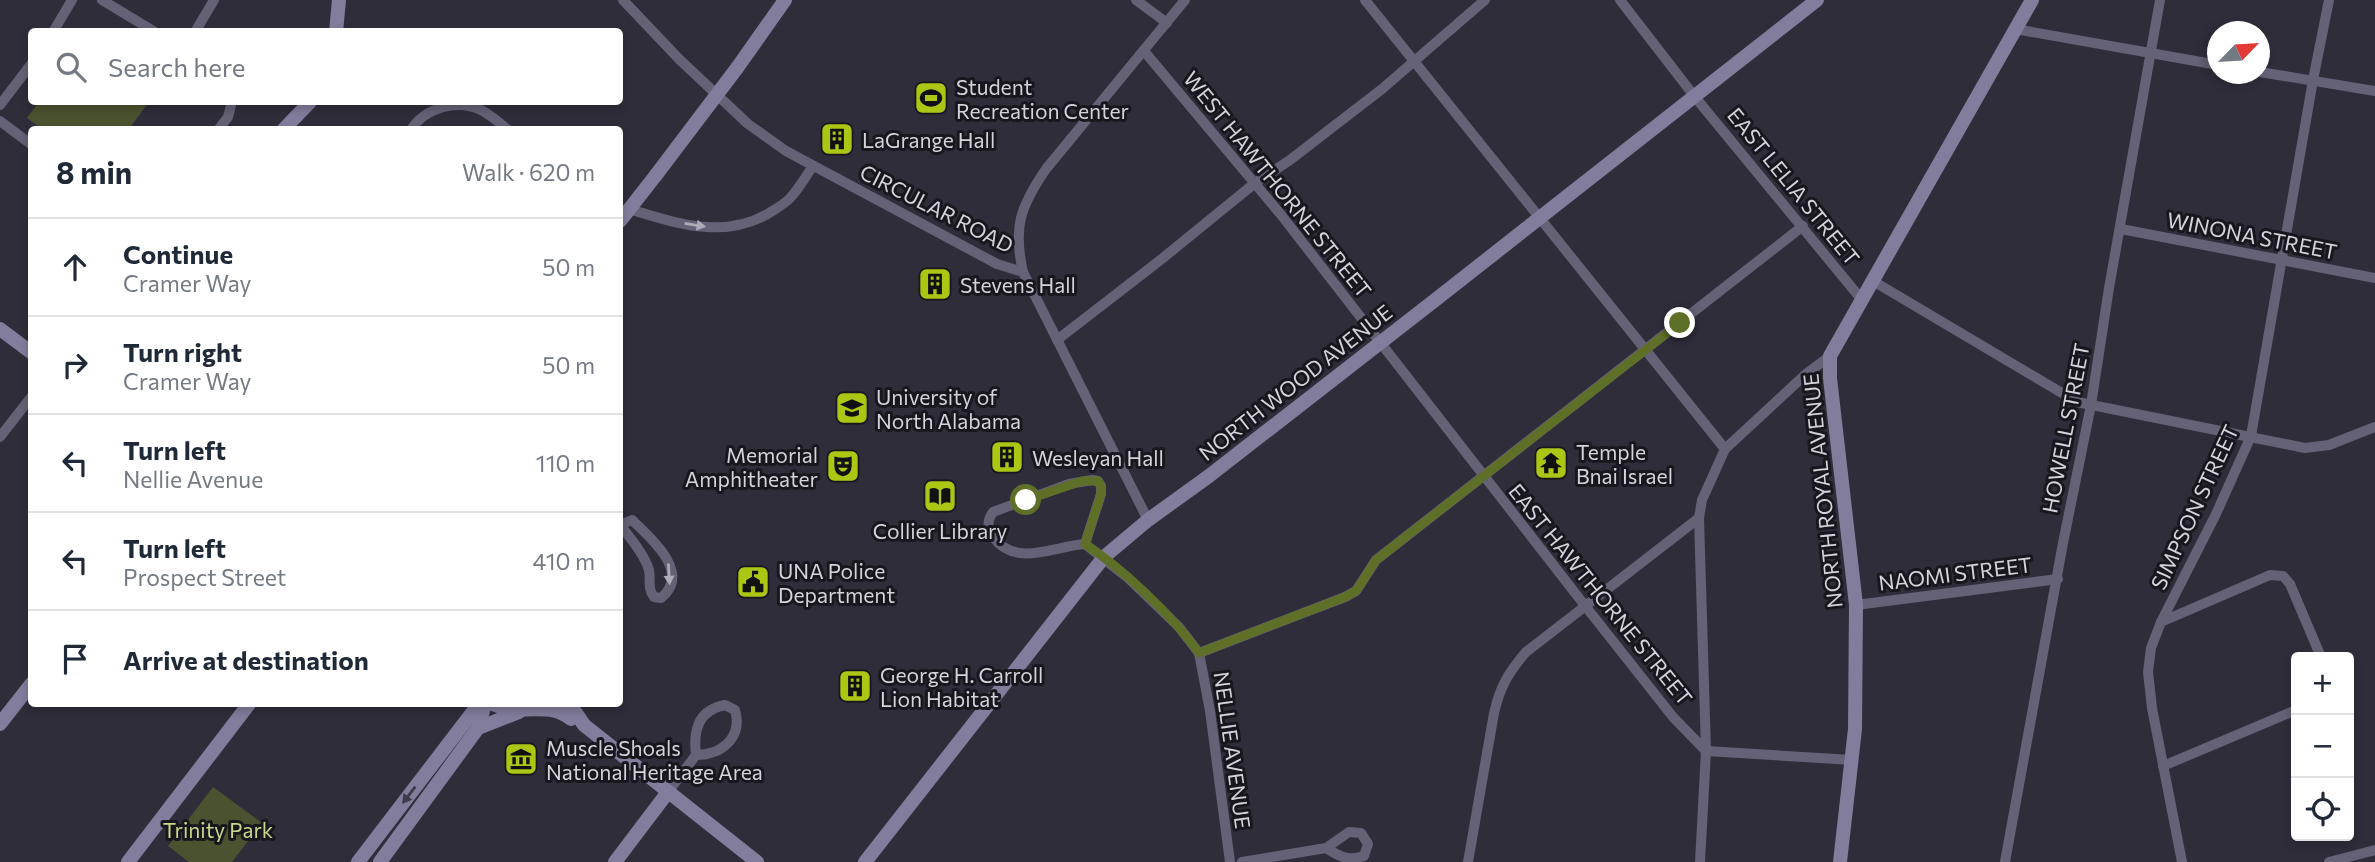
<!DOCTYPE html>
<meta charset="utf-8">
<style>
:root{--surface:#fff;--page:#f2f2f3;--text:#1f2937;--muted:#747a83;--line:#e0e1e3}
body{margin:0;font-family:Commissioner,sans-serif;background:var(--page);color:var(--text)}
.controls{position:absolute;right:21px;bottom:21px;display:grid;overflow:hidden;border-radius:7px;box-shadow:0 4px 10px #0003}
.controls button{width:63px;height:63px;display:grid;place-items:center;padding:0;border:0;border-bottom:2px solid var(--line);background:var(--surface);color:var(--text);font:35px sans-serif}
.compass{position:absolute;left:2207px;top:21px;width:63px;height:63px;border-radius:50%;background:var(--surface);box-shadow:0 4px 10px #0003;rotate:65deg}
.stop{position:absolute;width:21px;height:21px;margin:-16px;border:5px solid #5e7027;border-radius:50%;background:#fff}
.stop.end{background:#5e7027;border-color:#fff;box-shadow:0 2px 7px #0008}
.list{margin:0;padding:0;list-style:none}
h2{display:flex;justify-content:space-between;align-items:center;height:91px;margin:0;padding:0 28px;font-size:30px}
h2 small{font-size:23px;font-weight:400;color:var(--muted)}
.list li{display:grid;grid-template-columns:46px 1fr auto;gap:21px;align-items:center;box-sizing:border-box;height:98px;padding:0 28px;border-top:2px solid var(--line)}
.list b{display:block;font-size:26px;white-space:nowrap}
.list p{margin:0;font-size:23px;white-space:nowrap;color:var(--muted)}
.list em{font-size:23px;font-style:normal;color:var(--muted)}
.icon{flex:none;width:38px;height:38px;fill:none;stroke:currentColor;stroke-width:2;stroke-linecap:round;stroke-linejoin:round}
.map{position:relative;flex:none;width:2375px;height:862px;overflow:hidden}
.search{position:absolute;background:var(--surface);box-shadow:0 4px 10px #0003;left:28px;top:28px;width:595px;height:77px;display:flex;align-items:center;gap:18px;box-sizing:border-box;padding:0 24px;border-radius:7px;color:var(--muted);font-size:26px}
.panel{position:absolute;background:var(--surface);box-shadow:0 4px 10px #0003;left:28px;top:126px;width:595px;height:581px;border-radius:7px}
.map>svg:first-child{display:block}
.green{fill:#4b522f}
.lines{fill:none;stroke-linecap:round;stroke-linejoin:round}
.street{stroke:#656176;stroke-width:10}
.secondary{stroke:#837d9d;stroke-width:14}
.secondary-bridge{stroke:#837d9d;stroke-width:14}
.oneway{fill:#adabb8}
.oneway2{fill:#3d3b4a}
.route{stroke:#5e7027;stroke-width:9}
.labels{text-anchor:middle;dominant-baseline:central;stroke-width:6;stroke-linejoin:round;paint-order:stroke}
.poi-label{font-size:21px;fill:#d4d3dc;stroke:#18171d;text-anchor:start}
.street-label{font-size:21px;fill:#d4d3dc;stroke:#18171d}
.park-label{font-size:21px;fill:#c8d98c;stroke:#18171d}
</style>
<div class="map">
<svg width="2375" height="862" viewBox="0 0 2375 862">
<rect width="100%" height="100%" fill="#302d3b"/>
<g class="green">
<polygon points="39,102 149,102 128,130 42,129 27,118"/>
<polygon points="213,787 262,823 232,862 189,862 168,846"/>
</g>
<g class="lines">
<g class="street">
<polyline points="102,0 155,32"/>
<polyline points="623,0 679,59 748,124 786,151 997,264 1023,272"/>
<polyline points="1136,0 1167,23"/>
<polyline points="1365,0 1725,449"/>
<polyline points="1620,0 1695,97 1862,300"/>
<polyline points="2015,29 2218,65"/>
<polyline points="53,32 72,0"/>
<polyline points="195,32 214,0"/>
<polyline points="1144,51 1282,216 1586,607 1673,717 1706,751 1852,760"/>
<polyline points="2260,72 2375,91"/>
<polyline points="0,105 32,63"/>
<polyline points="0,121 32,145"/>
<polyline points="218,130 228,117 232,102"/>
<path d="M411,130C425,107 458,99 481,110C491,115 500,123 508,130"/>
<path d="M629,209C679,224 727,241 774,210C780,206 787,202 791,197C799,188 806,176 813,166"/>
<polyline points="2121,229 2375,278"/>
<polyline points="1873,281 2077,402 2305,448 2329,445 2375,427"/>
<polyline points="1057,340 1163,258 1255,183 1290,160 1382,89 1485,0"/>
<polyline points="0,437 32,396"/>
<path d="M1092,480L1098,481L1101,486V494L1085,544C1054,546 1016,568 993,537C987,529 987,520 993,512L1069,484Z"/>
<path d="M1148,520L1023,272C1013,227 1020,207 1046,169L1185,0"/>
<path d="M620,525L632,520C651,538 692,573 661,598L654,597C647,588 651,580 649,570C644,554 631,539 621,526"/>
<polyline points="1085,544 1127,577 1179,627 1199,653 1210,711 1230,862"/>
<polyline points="1856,605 2058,579"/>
<polyline points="2161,622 2270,575 2283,576 2290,584 2321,657"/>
<polyline points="1199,653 1345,597 1356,591 1376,560 1803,226"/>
<path d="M725,705L735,710C743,738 721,755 696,755C693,731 698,710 725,705Z"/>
<polyline points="2163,766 2296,710"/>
<polyline points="668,792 696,755"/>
<path d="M1349,832L1361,833L1368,844L1364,856C1348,861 1340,857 1326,848Z"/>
<polyline points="1242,862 1326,848"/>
<path d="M1468,862L1494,713C1500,687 1508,673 1526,652L1699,518"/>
<polyline points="1700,862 1706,751 1699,518 1702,500 1725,449 1806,374 1830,356"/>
<polyline points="2005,862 2063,543 2091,405 2109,288 2160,0"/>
<polyline points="2182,862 2152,708 2148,672 2151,648 2161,622 2216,514 2251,436 2313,80 2329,0"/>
<polyline points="2329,862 2375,850"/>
</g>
<g class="secondary">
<polyline points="336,32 339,0"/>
<polyline points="737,68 785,0"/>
<polyline points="283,130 310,102"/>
<polyline points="620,221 656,175"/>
<polyline points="0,329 32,353"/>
<path d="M493,704C524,718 545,699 571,719"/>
<polyline points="563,704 576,713 584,725 757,862"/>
<polyline points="0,724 32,683"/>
<polyline points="478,728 519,712"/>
<polyline points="128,862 249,704"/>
<polyline points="358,862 475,709 481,704"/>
<polyline points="380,862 478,728 485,704"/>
<polyline points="615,862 668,792"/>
<polyline points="865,862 1104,557 1148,520 1209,476 1439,297 1817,0"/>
<polyline points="1840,862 1855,729 1856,605 1830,378 1830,356 2032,0"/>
</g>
<polyline class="secondary-bridge" points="656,175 737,68"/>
</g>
<defs><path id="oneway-solid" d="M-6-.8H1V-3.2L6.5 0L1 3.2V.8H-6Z" transform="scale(1.75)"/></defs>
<g class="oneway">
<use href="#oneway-solid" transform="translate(695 225) rotate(9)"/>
<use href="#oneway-solid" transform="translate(669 574) rotate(87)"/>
</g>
<use class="oneway2" href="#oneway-solid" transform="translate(409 795) rotate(127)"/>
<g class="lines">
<path class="route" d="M1026,500L1082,481H1098L1101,486V494L1085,544C1124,570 1172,615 1199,653L1345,597L1356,591L1376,560L1680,323"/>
</g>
<defs>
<symbol id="stadium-square" viewBox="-11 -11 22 22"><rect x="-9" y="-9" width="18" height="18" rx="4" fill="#acc613" stroke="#18171d"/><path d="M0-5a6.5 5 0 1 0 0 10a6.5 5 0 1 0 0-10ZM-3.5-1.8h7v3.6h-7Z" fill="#111"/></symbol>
<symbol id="building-square" viewBox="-11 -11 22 22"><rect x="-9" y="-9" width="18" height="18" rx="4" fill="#acc613" stroke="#18171d"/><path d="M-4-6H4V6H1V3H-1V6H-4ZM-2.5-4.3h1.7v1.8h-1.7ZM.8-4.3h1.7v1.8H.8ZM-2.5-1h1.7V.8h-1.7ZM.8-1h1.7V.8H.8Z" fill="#111"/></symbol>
<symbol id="university-square" viewBox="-11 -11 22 22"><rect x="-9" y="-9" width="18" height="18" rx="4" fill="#acc613" stroke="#18171d"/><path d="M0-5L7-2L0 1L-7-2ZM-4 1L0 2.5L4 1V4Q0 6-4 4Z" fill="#111"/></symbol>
<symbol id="temple-square" viewBox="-11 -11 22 22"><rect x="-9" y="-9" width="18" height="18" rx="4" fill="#acc613" stroke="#18171d"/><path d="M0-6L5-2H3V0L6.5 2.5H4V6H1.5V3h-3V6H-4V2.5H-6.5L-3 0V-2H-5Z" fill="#111"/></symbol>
<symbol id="theatre-square" viewBox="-11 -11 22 22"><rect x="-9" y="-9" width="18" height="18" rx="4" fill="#acc613" stroke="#18171d"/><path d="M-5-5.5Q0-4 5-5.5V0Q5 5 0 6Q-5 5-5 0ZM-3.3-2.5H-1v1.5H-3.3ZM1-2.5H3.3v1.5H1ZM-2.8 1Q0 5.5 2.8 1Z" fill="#111"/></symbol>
<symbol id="library-square" viewBox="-11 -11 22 22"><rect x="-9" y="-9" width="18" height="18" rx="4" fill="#acc613" stroke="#18171d"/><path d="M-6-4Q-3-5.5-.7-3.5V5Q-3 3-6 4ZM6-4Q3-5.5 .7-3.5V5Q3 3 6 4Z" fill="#111"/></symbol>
<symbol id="civic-square" viewBox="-11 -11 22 22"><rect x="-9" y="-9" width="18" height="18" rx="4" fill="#acc613" stroke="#18171d"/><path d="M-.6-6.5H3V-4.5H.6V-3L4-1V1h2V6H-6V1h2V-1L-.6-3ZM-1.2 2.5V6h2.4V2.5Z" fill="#111"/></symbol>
<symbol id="museum-square" viewBox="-11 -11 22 22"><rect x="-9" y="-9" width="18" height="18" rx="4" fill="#acc613" stroke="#18171d"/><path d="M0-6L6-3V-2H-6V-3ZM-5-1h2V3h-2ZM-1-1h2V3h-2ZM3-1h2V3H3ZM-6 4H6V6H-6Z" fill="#111"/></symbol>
</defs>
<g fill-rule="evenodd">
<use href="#stadium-square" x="912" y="79" width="38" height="38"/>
<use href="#building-square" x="818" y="120" width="38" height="38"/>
<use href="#building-square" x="916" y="265" width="38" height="38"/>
<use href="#university-square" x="833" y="389" width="38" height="38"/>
<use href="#building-square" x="988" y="438" width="38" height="38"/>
<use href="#temple-square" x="1532" y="444" width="38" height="38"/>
<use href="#theatre-square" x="824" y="447" width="38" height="38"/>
<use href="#library-square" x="921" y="477" width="38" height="38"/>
<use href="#civic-square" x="734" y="563" width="38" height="38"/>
<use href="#building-square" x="836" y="667" width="38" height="38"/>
<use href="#museum-square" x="502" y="740" width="38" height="38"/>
</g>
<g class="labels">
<g class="poi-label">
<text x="956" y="86">Student<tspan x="956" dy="24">Recreation Center</tspan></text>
<text x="862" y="139">LaGrange Hall</text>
<text x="960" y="284">Stevens Hall</text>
<text x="876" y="396">University of<tspan x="876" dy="24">North Alabama</tspan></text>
<text x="1576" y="451">Temple<tspan x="1576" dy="24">Bnai Israel</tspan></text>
<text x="818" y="454" text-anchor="end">Memorial<tspan x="818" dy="24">Amphitheater</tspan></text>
<text x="1032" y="457">Wesleyan Hall</text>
<text x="940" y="530" text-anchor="middle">Collier Library</text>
<text x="778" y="570">UNA Police<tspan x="778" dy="24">Department</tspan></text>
<text x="880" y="674">George H. Carroll<tspan x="880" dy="24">Lion Habitat</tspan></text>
<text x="546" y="747">Muscle Shoals<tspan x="546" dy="24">National Heritage Area</tspan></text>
</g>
<g class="street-label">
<text transform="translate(1278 184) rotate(51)">WEST HAWTHORNE STREET</text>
<text transform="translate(1794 186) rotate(51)">EAST LELIA STREET</text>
<text transform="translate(937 208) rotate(27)">CIRCULAR ROAD</text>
<text transform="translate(2252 235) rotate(11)">WINONA STREET</text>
<text transform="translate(1295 382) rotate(-38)">NORTH WOOD AVENUE</text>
<text transform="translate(2065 428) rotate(-79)">HOWELL STREET</text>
<text transform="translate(1822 491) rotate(-96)">NORTH ROYAL AVENUE</text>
<text transform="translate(2194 507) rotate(-65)">SIMPSON STREET</text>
<text transform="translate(1955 573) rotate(-7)">NAOMI STREET</text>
<text transform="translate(1601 594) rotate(51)">EAST HAWTHORNE STREET</text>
<text transform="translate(1233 750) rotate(82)">NELLIE AVENUE</text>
</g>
<g class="park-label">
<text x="218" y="829">Trinity Park</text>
</g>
</g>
</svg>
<div class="controls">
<button>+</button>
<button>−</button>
<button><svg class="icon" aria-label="locate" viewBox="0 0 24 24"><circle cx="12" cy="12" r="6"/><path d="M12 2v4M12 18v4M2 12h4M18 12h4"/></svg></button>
</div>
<svg class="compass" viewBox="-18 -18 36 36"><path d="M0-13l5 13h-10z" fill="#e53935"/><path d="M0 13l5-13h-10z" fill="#747a83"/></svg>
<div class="stop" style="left:1026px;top:500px"></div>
<div class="stop end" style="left:1680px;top:323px"></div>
<div class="search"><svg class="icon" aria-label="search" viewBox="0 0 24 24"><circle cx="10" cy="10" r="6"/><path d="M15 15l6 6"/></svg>Search here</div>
<section class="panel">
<h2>8 min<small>Walk · 620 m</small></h2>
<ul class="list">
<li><svg class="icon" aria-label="ahead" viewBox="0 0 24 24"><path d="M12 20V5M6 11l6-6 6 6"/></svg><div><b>Continue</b><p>Cramer Way</p></div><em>50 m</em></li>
<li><svg class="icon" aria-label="right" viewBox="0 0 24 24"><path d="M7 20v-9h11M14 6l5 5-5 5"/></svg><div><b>Turn right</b><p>Cramer Way</p></div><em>50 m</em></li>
<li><svg class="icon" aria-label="left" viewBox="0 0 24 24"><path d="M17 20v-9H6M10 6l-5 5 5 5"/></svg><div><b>Turn left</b><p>Nellie Avenue</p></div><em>110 m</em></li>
<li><svg class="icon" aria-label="left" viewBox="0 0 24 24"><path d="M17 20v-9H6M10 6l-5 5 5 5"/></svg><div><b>Turn left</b><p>Prospect Street</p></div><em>410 m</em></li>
<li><svg class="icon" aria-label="arrive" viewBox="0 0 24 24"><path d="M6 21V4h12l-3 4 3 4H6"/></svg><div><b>Arrive at destination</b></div></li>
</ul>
</section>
</div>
